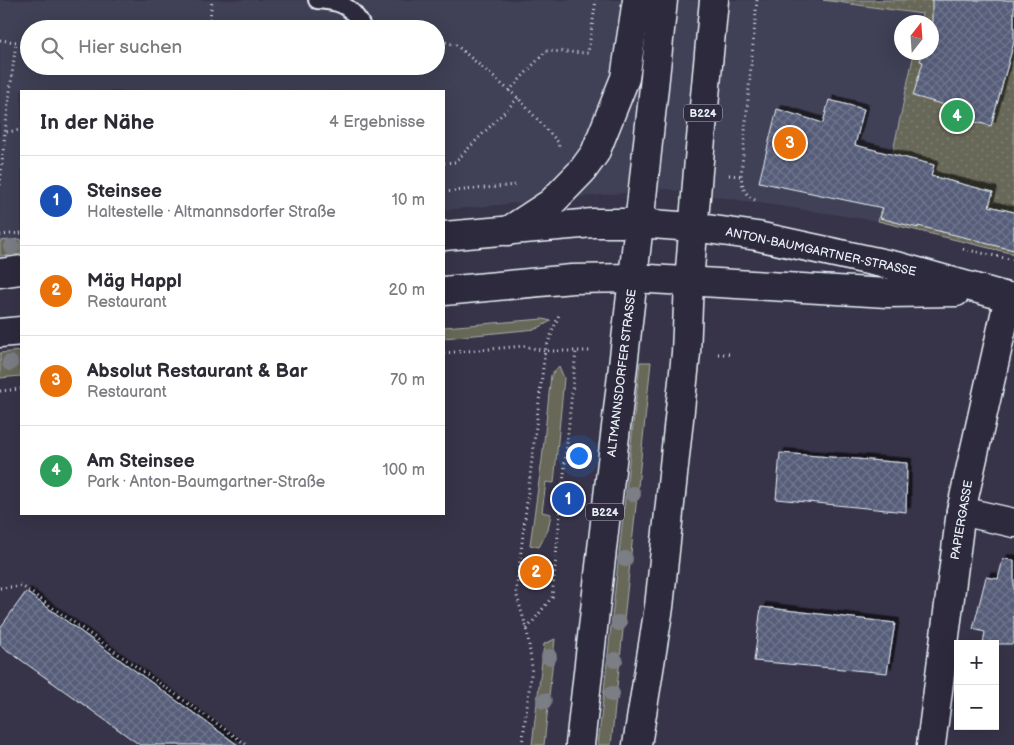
<!DOCTYPE html>
<html lang="de">
<meta charset="utf-8">
<style>
:root{--surface:#fff;--page:#f2f2f3;--text:#2b2b33;--muted:#7c7c81;--line:#e1e1e2;--accent:#7c3aed}
body{margin:0;font-family:"Balsamiq Sans",sans-serif;background:var(--page);color:var(--text)}
.controls{position:absolute;right:15px;bottom:15px;display:grid;overflow:hidden;border-radius:0px;box-shadow:0 5px 20px #0002}
.controls button{width:45px;height:45px;display:grid;place-items:center;padding:0;border:0;border-bottom:1px solid var(--line);background:var(--surface);color:var(--text);font:25px sans-serif}
.compass{position:absolute;left:894px;top:15px;width:45px;height:45px;border-radius:50%;background:var(--surface);box-shadow:0 5px 20px #0002;rotate:17deg}
.you{position:absolute;left:578px;top:455px;width:18px;height:18px;margin:-12px;border:4px solid #fff;border-radius:50%;background:#1a73e8;box-shadow:0 0 0 8px #1a73e833}
.badge{display:grid;place-items:center;width:32px;height:32px;border-radius:50%;background:var(--accent);color:#fff;font-size:16px;font-weight:700}
.pin{position:absolute;translate:-50% -50%;border:2px solid #fff;box-shadow:0 1px 5px #0006}
.list{margin:0;padding:0;list-style:none}
h2{display:flex;justify-content:space-between;align-items:center;height:65px;margin:0;padding:0 20px;font-size:21px}
h2 small{font-size:16px;font-weight:400;color:var(--muted)}
.list li{display:grid;grid-template-columns:32px 1fr auto;gap:15px;align-items:center;box-sizing:border-box;height:90px;padding:0 20px;border-top:1px solid var(--line)}
.list b{display:block;font-size:19px;white-space:nowrap}
.list p{margin:0;font-size:16px;white-space:nowrap;color:var(--muted)}
.list em{font-size:16px;font-style:normal;color:var(--muted)}
.icon{flex:none;width:28px;height:28px;fill:none;stroke:currentColor;stroke-width:2;stroke-linecap:round;stroke-linejoin:round}
.map{position:relative;flex:none;width:1014px;height:745px;overflow:hidden}
.search{position:absolute;background:var(--surface);box-shadow:0 5px 20px #0002;left:20px;top:20px;width:425px;height:55px;display:flex;align-items:center;gap:12px;box-sizing:border-box;padding:0 18px;border-radius:28px;color:var(--muted);font-size:19px}
.panel{position:absolute;background:var(--surface);box-shadow:0 5px 20px #0002;left:20px;top:90px;width:425px;height:425px;border-radius:0px}
.map>svg:first-child{display:block}
.built{fill:#414057;fill-rule:evenodd}
.grass{fill:#676859;stroke:#a8aca8}
.garden{fill:url(#garden-dots);stroke:#a8aca8}
.building{fill:url(#building-cross-hatch);stroke:#e8f1f8;filter:url(#shadow)}
.lines{fill:none;stroke-linecap:round;stroke-linejoin:round}
.lane-casing{stroke:#e8f1f8;stroke-width:20}
.street-casing{stroke:#e8f1f8;stroke-width:31}
.secondary-casing{stroke:#e8f1f8;stroke-width:31}
.primary-casing{stroke:#e8f1f8;stroke-width:31}
.path{stroke:#e8f1f8;stroke-width:3;stroke-dasharray:1 4;stroke-linecap:butt}
.lane{stroke:#2f2a3d;stroke-width:16}
.street{stroke:#2f2a3d;stroke-width:28}
.secondary{stroke:#2f2a3d;stroke-width:28}
.primary{stroke:#2f2a3d;stroke-width:28}
.tree{fill:#7c7e86}
.labels{text-anchor:middle;dominant-baseline:central;stroke-width:4;stroke-linejoin:round;paint-order:stroke}
.shield{fill:#2f2a3d;stroke:#b0b5c0;stroke-width:1}
.shield-label{font-size:11px;font-weight:bold;fill:#e8f1f8}
.street-label{font-size:12px;fill:#e8f1f8;stroke:#2f2a3d}
</style>
<div class="map">
<svg width="1014" height="745" viewBox="0 0 1014 745">
<defs>
<pattern id="garden-dots" width="8" height="8" patternUnits="userSpaceOnUse" patternTransform="scale(1.25)"><rect width="8" height="8" fill="#676859"/><path d="M2 2h.1M6 6h.1" fill="none" stroke="#7d7e72" stroke-width="1.8" stroke-linecap="round"/></pattern>
<pattern id="building-cross-hatch" width="8" height="8" patternUnits="userSpaceOnUse" patternTransform="scale(1.25)"><rect width="8" height="8" fill="#575d79"/><path d="M0 0l8 8M0 8l8-8" fill="none" stroke="#6f758d"/></pattern>
<filter id="shadow"><feDropShadow dx="4.5" dy="-4.5" stdDeviation="0" flood-color="#0009"/></filter>
</defs>
<rect width="100%" height="100%" fill="#373449"/>
<filter id="ink" filterUnits="userSpaceOnUse"><feTurbulence type="fractalNoise" baseFrequency=".02" numOctaves="2"/><feDisplacementMap in="SourceGraphic" scale="10" xChannelSelector="R" yChannelSelector="G"/><feConvolveMatrix kernelMatrix="1 2 1 2 8 2 1 2 1" color-interpolation-filters="sRGB"/></filter>
<g filter="url(#ink)">
<path class="built" d="M0,0H823L922,14L920,22H902V52L914,53L878,221L666,189L444,210V91H21V249L0,251ZM29,29H436V66H29Z"/>
<g class="grass">
<polygon points="21,239 21,254 0,256 0,241"/>
<polygon points="543,319 551,321 536,329 444,338 444,327"/>
<polygon points="21,351 21,376 0,378 0,353"/>
<polygon points="640,362 651,362 611,745 598,745"/>
<polygon points="559,366 564,378 554,483 546,482 542,512 551,514 548,530 539,547 530,545 542,460 551,375"/>
<polygon points="555,639 544,745 532,745 544,644"/>
</g>
<polygon class="garden" points="823,0 1014,0 1014,254 878,221 914,53 932,52 932,22 920,22 922,14"/>
<g class="building">
<polygon points="932,0 1014,0 1014,42 991,126 964,119 966,111 913,96 923,62 920,61 923,52 932,52"/>
<polygon points="829,100 864,109 855,145 934,165 931,176 993,192 989,206 1014,212 1014,250 984,243 984,242 918,226 918,228 880,218 883,208 759,182 777,109 823,123"/>
<polygon points="780,453 907,463 906,512 776,499"/>
<polygon points="1003,559 1014,560 1014,644 983,644 985,632 973,629 986,577 998,579"/>
<polygon points="26,592 238,745 140,745 0,645 0,628"/>
<polygon points="761,607 895,623 887,673 754,661"/>
</g>
<g class="lines">
<defs>
<path id="lane" d="M317,0C335,2 346,2 357,18C360,22 362,24 362,29"/>
<g id="street">
<polyline points="961,511 1014,523"/>
<polyline points="931,745 961,511 1009,297"/>
</g>
<g id="secondary">
<polyline points="444,236 593,223 638,223 693,227 757,236 900,267 1014,299"/>
<polyline points="0,273 21,270"/>
<polyline points="444,291 572,279 633,278 887,293 956,292"/>
<polyline points="0,333 21,331"/>
</g>
<g id="primary">
<polyline points="508,231 551,203 582,171 595,153 625,78 637,0"/>
<path d="M580,745C607,497 638,249 663,0"/>
<polyline points="637,745 659,607 686,353 689,282 698,171 714,0"/>
</g>
</defs>
<use href="#lane" class="lane-casing"/>
<use href="#street" class="street-casing"/>
<use href="#secondary" class="secondary-casing"/>
<use href="#primary" class="primary-casing"/>
<g class="path">
<path d="M757,0L741,176C743,190 745,195 757,201"/>
<polyline points="209,29 212,0"/>
<polyline points="0,40 16,42 5,132"/>
<polyline points="436,40 456,45 518,98 558,142 559,147"/>
<polyline points="223,66 223,68"/>
<polyline points="509,91 546,51 588,53 596,0"/>
<polyline points="444,163 455,162 518,98"/>
<polyline points="729,175 741,176"/>
<polyline points="0,185 5,132 21,130"/>
<polyline points="444,192 516,185"/>
<polyline points="0,235 21,233"/>
<polyline points="963,249 1014,260"/>
<polyline points="444,353 524,346 545,351 592,351"/>
<polyline points="718,354 730,354"/>
<polyline points="0,391 21,389"/>
<polyline points="0,588 22,586 247,745"/>
<polyline points="527,629 552,597 576,351"/>
<polyline points="522,745 532,667 527,630 516,593 545,351 560,312"/>
</g>
<use href="#lane" class="lane"/>
<use href="#street" class="street"/>
<use href="#secondary" class="secondary"/>
<use href="#primary" class="primary"/>
</g>
<g class="tree">
<circle cx="12" cy="247" r="8"/>
<circle cx="10" cy="363" r="8"/>
<circle cx="633" cy="494" r="8"/>
<circle cx="625" cy="559" r="8"/>
<circle cx="619" cy="623" r="8"/>
<circle cx="549" cy="657" r="8"/>
<circle cx="615" cy="660" r="8"/>
<circle cx="612" cy="694" r="8"/>
<circle cx="544" cy="701" r="8"/>
</g>
</g>
<g class="labels">
<g class="shield">
<rect x="684" y="104.5" width="38" height="17" rx="4"/>
<rect x="586" y="503.5" width="38" height="17" rx="4"/>
</g>
<g class="shield-label">
<text x="703" y="113">B224</text>
<text x="605" y="512">B224</text>
</g>
<g class="street-label">
<text transform="translate(821 252) rotate(12)">ANTON-BAUMGARTNER-STRASSE</text>
<text transform="translate(622 373) rotate(-83)">ALTMANNSDORFER STRASSE</text>
<text transform="translate(962 520) rotate(-80)">PAPIERGASSE</text>
</g>
</g>
</svg>
<div class="controls">
<button>+</button>
<button>−</button>
</div>
<svg class="compass" viewBox="-18 -18 36 36"><path d="M0-13l5 13h-10z" fill="#e53935"/><path d="M0 13l5-13h-10z" fill="#7c7c81"/></svg>
<div class="you"></div>
<div class="pin badge" style="left:568px;top:499px;background:#1a4fb4">1</div>
<div class="pin badge" style="left:536px;top:572px;background:#e8710a">2</div>
<div class="pin badge" style="left:790px;top:143px;background:#e8710a">3</div>
<div class="pin badge" style="left:957px;top:116px;background:#2e9e5b">4</div>
<div class="search"><svg class="icon" aria-label="search" viewBox="0 0 24 24"><circle cx="10" cy="10" r="6"/><path d="M15 15l6 6"/></svg>Hier suchen</div>
<section class="panel">
<h2>In der Nähe<small>4 Ergebnisse</small></h2>
<ul class="list">
<li><span class="badge" style="background:#1a4fb4">1</span><div><b>Steinsee</b><p>Haltestelle · Altmannsdorfer Straße</p></div><em>10 m</em></li>
<li><span class="badge" style="background:#e8710a">2</span><div><b>Mäg Happl</b><p>Restaurant</p></div><em>20 m</em></li>
<li><span class="badge" style="background:#e8710a">3</span><div><b>Absolut Restaurant &amp; Bar</b><p>Restaurant</p></div><em>70 m</em></li>
<li><span class="badge" style="background:#2e9e5b">4</span><div><b>Am Steinsee</b><p>Park · Anton-Baumgartner-Straße</p></div><em>100 m</em></li>
</ul>
</section>
</div>
